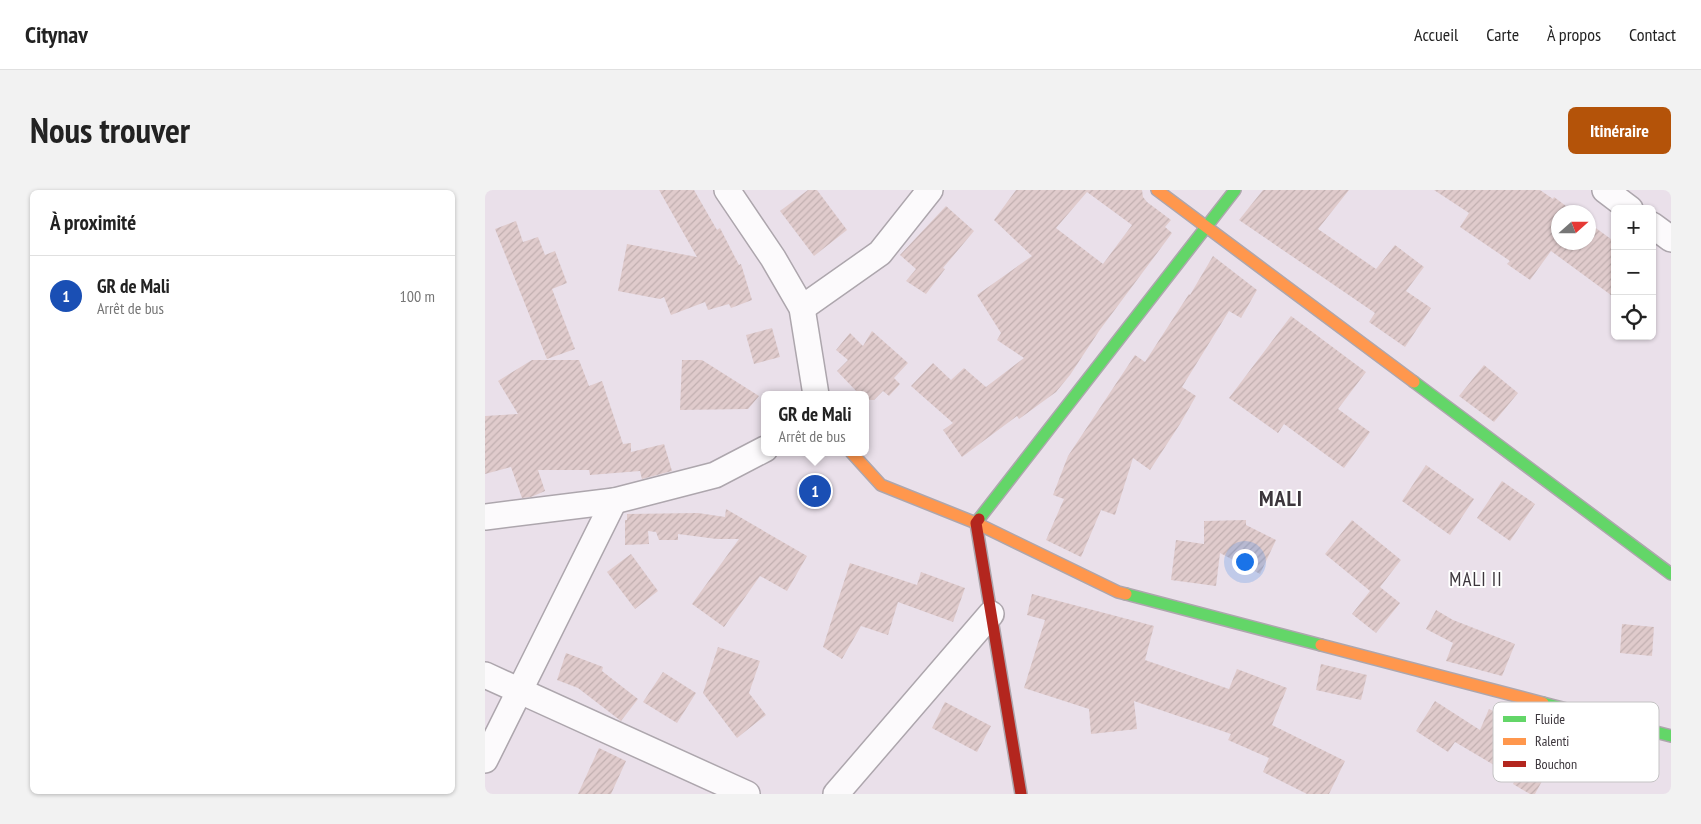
<!DOCTYPE html>
<html lang="fr">
<meta charset="utf-8">
<style>
:root{--surface:#fff;--page:#f2f2f2;--text:#222;--muted:#767676;--line:#e0e0e0;--accent:#b45309}
body{margin:0;font-family:"PT Sans Narrow",sans-serif;background:var(--page);color:var(--text)}
.controls{position:absolute;right:15px;top:15px;display:grid;overflow:hidden;border-radius:8px;box-shadow:0 1px 4px #0004}
.controls button{width:45px;height:45px;display:grid;place-items:center;padding:0;border:0;border-bottom:1px solid var(--line);background:var(--surface);color:var(--text);font:25px sans-serif}
.compass{position:absolute;left:1066px;top:15px;width:45px;height:45px;border-radius:50%;background:var(--surface);box-shadow:0 1px 4px #0004;rotate:69deg}
.you{position:absolute;left:759px;top:371px;width:18px;height:18px;margin:-12px;border:4px solid #fff;border-radius:50%;background:#1a73e8;box-shadow:0 0 0 8px #1a73e833}
.badge{display:grid;place-items:center;width:32px;height:32px;border-radius:50%;background:var(--accent);color:#fff;font-size:16px;font-weight:700}
.pin{position:absolute;translate:-50% -50%;border:2px solid #fff;box-shadow:0 1px 5px #0006}
.popup{position:absolute;left:276px;top:201px;width:108px;height:65px;box-sizing:border-box;display:grid;place-content:center;border-radius:8px;background:var(--surface);filter:drop-shadow(0 1px 4px #0005);font-size:16px;white-space:nowrap;color:var(--muted)}
.popup b{font-size:19px;color:var(--text)}
.popup::after{content:'';position:absolute;left:50%;top:100%;margin-left:-10px;border:10px solid transparent;border-top-color:var(--surface)}
.list{margin:0;padding:0;list-style:none}
h2{display:flex;justify-content:space-between;align-items:center;height:65px;margin:0;padding:0 20px;font-size:21px}
h2 small{font-size:16px;font-weight:400;color:var(--muted)}
.list li{display:grid;grid-template-columns:32px 1fr auto;gap:15px;align-items:center;box-sizing:border-box;height:80px;padding:0 20px;border-top:1px solid var(--line)}
.list b{display:block;font-size:19px;white-space:nowrap}
.list p{margin:0;font-size:16px;white-space:nowrap;color:var(--muted)}
.list em{font-size:16px;font-style:normal;color:var(--muted)}
.icon{flex:none;width:28px;height:28px;fill:none;stroke:currentColor;stroke-width:2;stroke-linecap:round;stroke-linejoin:round}
.map{position:relative;flex:none;width:1186px;height:604px;overflow:hidden;border-radius:8px}
header{display:flex;align-items:center;gap:30px;box-sizing:border-box;height:70px;padding:0 25px;background:var(--surface);border-bottom:1px solid var(--line)}
header strong{font-size:24px}
nav{display:flex;gap:28px;margin-inline-start:auto;font-size:18px}
.intro{display:flex;align-items:center;justify-content:space-between;box-sizing:border-box;height:120px;padding:0 30px}
h1{margin:0;font-size:35px}
.button{padding:12px 22px;border-radius:8px;background:var(--accent);color:#fff;font-size:18px;font-weight:700}
main{display:flex;gap:30px;padding:0 30px}
aside{flex:1;background:var(--surface);border-radius:8px;box-shadow:0 1px 4px #0004}
.map>svg:first-child{display:block}
.building{fill:url(#building-hatch);fill-rule:evenodd}
.lines{fill:none;stroke-linecap:round;stroke-linejoin:round}
.street-casing{stroke:#ada6ad;stroke-width:28}
.fast-casing{stroke:#ada6ad;stroke-width:14}
.slow-casing{stroke:#ada6ad;stroke-width:14}
.jam-casing{stroke:#ada6ad;stroke-width:14}
.street{stroke:#fcfafc;stroke-width:25}
.fast{stroke:#63d668;stroke-width:11}
.slow{stroke:#ff974d;stroke-width:11}
.jam{stroke:#b3261e;stroke-width:11}
.labels{text-anchor:middle;dominant-baseline:central;stroke-width:4;stroke-linejoin:round;paint-order:stroke}
.neighbourhood-label{font-size:19px;letter-spacing:1px;fill:#3c363c;stroke:#fff}
.district-label{font-size:22px;font-weight:bold;letter-spacing:1px;fill:#3c363c;stroke:#fff}
.key{fill:#fff;stroke:#c4c3c4;stroke-width:1}
.key-label{font-size:14px;fill:#3c363c}
</style>
<header>
<strong>Citynav</strong>
<nav><a>Accueil</a><a>Carte</a><a>À propos</a><a>Contact</a></nav>
</header>
<div class="intro"><h1>Nous trouver</h1><a class="button">Itinéraire</a></div>
<main>
<aside>
<h2>À proximité<small></small></h2>
<ul class="list">
<li><span class="badge" style="background:#1a4fb4">1</span><div><b>GR de Mali</b><p>Arrêt de bus</p></div><em>100 m</em></li>
</ul>
</aside>
<div class="map">
<svg width="1186" height="604" viewBox="0 0 1186 604">
<defs>
<pattern id="building-hatch" width="6" height="6" patternUnits="userSpaceOnUse" patternTransform="scale(1.25)"><rect width="6" height="6" fill="#e0cbcc"/><path d="M-1 1l2-2M0 6l6-6M5 7l2-2" fill="none" stroke="#c1afb0"/></pattern>
</defs>
<rect width="100%" height="100%" fill="#eae0ea"/>
<g class="building">
<polygon points="174,0 209,0 232,40 235,38 254,75 256,74 267,110 246,118 244,114 223,120 220,112 186,125 179,107 175,109 133,101 142,54 212,67"/>
<polygon points="323,0 332,0 362,40 329,66 295,21"/>
<path d="M531,0H657L658,7L662,12L686,30L680,37L687,43L614,141L585,185L571,202L534,229L532,226L477,267L458,240L468,233L426,196L448,173L466,190L479,178L501,197L539,168L512,150L516,143L492,105L547,66L509,30ZM602,2L647,35L618,74L571,38Z"/>
<polygon points="778,0 864,0 833,39 891,79 910,55 939,77 921,101 946,118 920,157 884,132 890,123 754,30"/>
<polygon points="949,0 1055,0 1068,9 1069,7 1089,22 1074,22 1074,52 1104,52 1104,33 1130,52 1130,108 1066,61 1045,90 1022,74 1025,71 975,37 984,23"/>
<polygon points="461,16 489,41 458,78 460,79 441,104 421,91 431,79 415,65"/>
<polygon points="31,31 38,52 53,47 60,65 70,61 82,93 67,99 90,159 62,169 10,39"/>
<polygon points="728,66 772,100 756,128 744,121 697,197 711,206 695,234 665,280 648,268 630,325 616,320 596,367 561,350 579,309 568,305 583,266 650,165 660,172 704,104 705,105"/>
<polygon points="806,126 881,182 853,219 885,242 859,278 799,234 793,243 744,208"/>
<polygon points="287,138 295,167 269,174 261,145"/>
<polygon points="387,141 423,173 409,188 415,194 404,206 398,201 389,210 380,210 380,205 375,205 352,181 363,170 351,160 365,143 378,156"/>
<polygon points="47,170 94,170 104,196 117,191 138,254 146,253 146,262 179,254 187,281 157,289 155,281 105,285 104,280 53,280 60,301 46,307 37,308 26,277 0,284 0,226 33,224 13,191"/>
<polygon points="197,170 217,170 274,206 263,219 195,220"/>
<polygon points="999,175 1033,203 1009,232 974,206"/>
<polygon points="941,275 989,309 965,345 917,311"/>
<polygon points="1017,291 1050,314 1025,351 992,328"/>
<polygon points="241,319 322,366 302,401 275,386 239,437 207,414 254,349 232,349 193,344 193,350 174,350 171,342 163,341 164,354 140,355 140,330 142,330 142,324 213,323 240,327"/>
<polygon points="761,330 761,335 791,350 775,384 735,363 731,396 686,390 691,350 719,354 719,331"/>
<polygon points="867,330 916,370 895,397 915,413 891,443 867,424 885,401 840,364"/>
<polygon points="146,364 173,401 150,419 122,382"/>
<polygon points="365,373 432,395 436,382 480,398 468,432 413,412 403,445 376,436 357,469 338,457"/>
<polygon points="547,404 669,436 660,470 744,499 752,479 802,498 787,535 860,571 844,604 822,604 778,582 784,568 743,550 746,544 649,511 652,539 606,544 604,519 539,498 560,430 542,425"/>
<polygon points="951,420 968,430 1030,454 1017,486 961,471 968,453 941,439"/>
<polygon points="1137,434 1169,437 1167,466 1135,463"/>
<polygon points="233,457 275,471 264,503 281,525 252,548 218,503"/>
<polygon points="81,463 118,477 117,481 153,509 136,531 93,498 72,490"/>
<polygon points="836,474 882,485 876,510 831,500"/>
<polygon points="178,482 211,503 192,533 158,512"/>
<polygon points="950,511 995,540 1004,519 1057,544 1063,532 1083,543 1050,604 1045,604 1028,594 1031,588 970,552 963,562 931,541"/>
<polygon points="460,512 506,536 492,562 447,538"/>
<polygon points="114,558 141,571 126,604 93,604"/>
</g>
<g class="lines">
<defs>
<g id="street">
<polyline points="242,0 288,68 317,118 331,205"/>
<polyline points="1120,0 1145,19"/>
<polyline points="1167,35 1186,49"/>
<polyline points="317,118 395,63 445,0"/>
<polyline points="0,327 129,311 230,285 280,259"/>
<polyline points="0,485 262,604"/>
<polyline points="0,570 129,311"/>
<polyline points="351,604 506,424"/>
</g>
<g id="fast">
<polyline points="929,192 1186,384"/>
<polyline points="494,329 750,0"/>
<polyline points="641,404 836,455"/>
<polyline points="1058,513 1186,546"/>
</g>
<g id="slow">
<polyline points="672,0 929,192"/>
<polyline points="366,262 396,295 491,333 633,402 641,404"/>
<polyline points="836,455 1058,513"/>
</g>
<polyline id="jam" points="494,329 491,333 536,604"/>
</defs>
<use href="#street" class="street-casing"/>
<use href="#fast" class="fast-casing"/>
<use href="#slow" class="slow-casing"/>
<use href="#jam" class="jam-casing"/>
<use href="#street" class="street"/>
<use href="#fast" class="fast"/>
<use href="#slow" class="slow"/>
<use href="#jam" class="jam"/>
</g>
<g class="labels">
<g class="neighbourhood-label">
<text x="991" y="389">MALI II</text>
</g>
<g class="district-label">
<text x="796" y="308">MALI</text>
</g>
</g>
<rect x="1008" y="512" width="166" height="80" rx="8" class="key"/>
<rect x="1018" y="526" width="23" height="6" fill="#63d668"/>
<rect x="1018" y="548" width="23" height="7" fill="#ff974d"/>
<rect x="1018" y="571" width="23" height="6" fill="#b3261e"/>
<g class="key-label">
<text x="1050" y="534">Fluide</text>
<text x="1050" y="556">Ralenti</text>
<text x="1050" y="579">Bouchon</text>
</g>
</svg>
<div class="controls">
<button>+</button>
<button>−</button>
<button><svg class="icon" aria-label="locate" viewBox="0 0 24 24"><circle cx="12" cy="12" r="6"/><path d="M12 2v4M12 18v4M2 12h4M18 12h4"/></svg></button>
</div>
<svg class="compass" viewBox="-18 -18 36 36"><path d="M0-13l5 13h-10z" fill="#e53935"/><path d="M0 13l5-13h-10z" fill="#767676"/></svg>
<div class="you"></div>
<div class="pin badge" style="left:330px;top:301px;background:#1a4fb4">1</div>
<div class="popup"><b>GR de Mali</b>Arrêt de bus</div>
</div>
</main>
